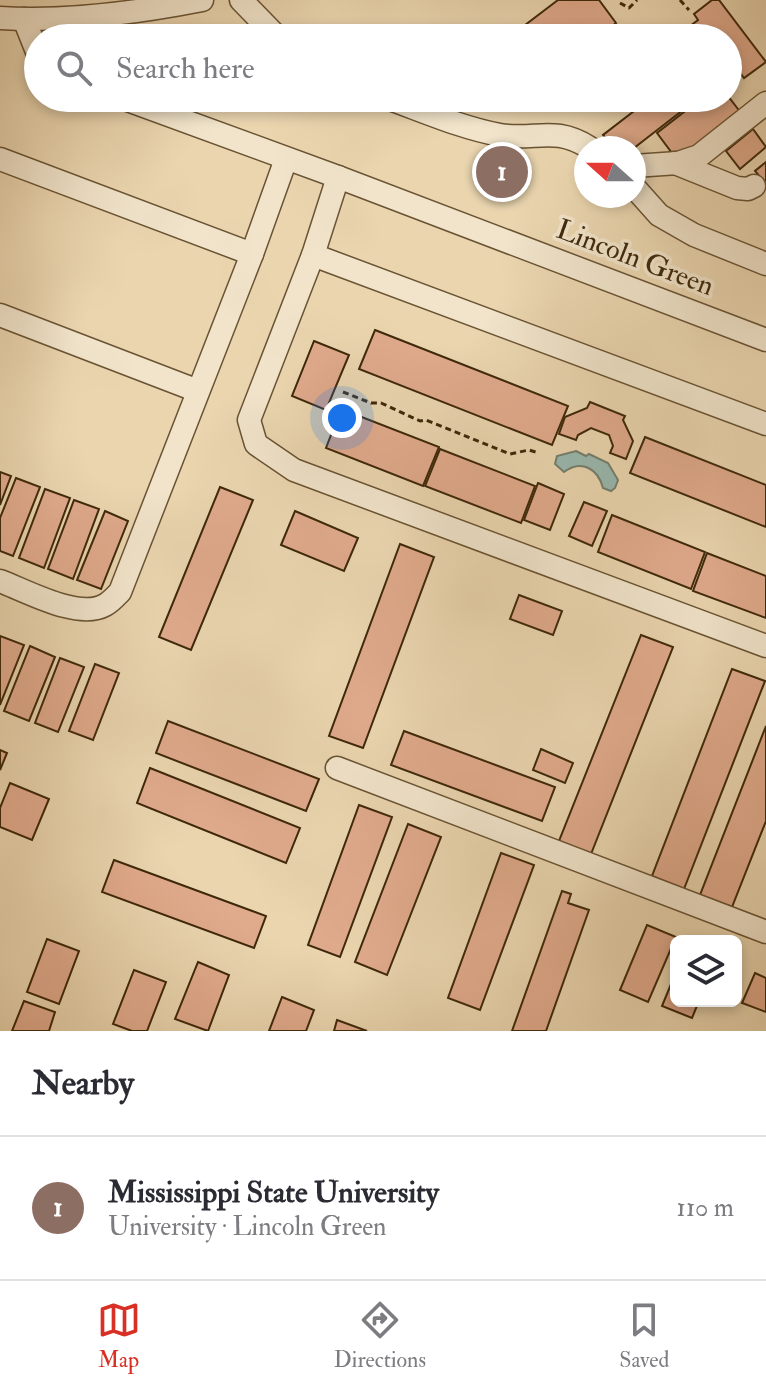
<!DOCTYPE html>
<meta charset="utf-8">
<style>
:root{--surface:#fff;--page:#f7f7f7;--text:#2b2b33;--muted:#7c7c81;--line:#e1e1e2;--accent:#d93025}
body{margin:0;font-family:"IM FELL Double Pica",serif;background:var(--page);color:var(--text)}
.controls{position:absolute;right:24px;bottom:24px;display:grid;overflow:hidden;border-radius:12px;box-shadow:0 4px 12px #0003}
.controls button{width:72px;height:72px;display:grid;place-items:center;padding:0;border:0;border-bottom:2px solid var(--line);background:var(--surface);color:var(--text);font:40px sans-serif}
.compass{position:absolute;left:574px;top:136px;width:72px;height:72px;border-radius:50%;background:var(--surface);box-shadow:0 4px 12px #0003;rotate:291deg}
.you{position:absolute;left:342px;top:418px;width:28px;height:28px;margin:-20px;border:6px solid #fff;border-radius:50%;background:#1a73e8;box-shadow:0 0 0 12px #1a73e833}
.badge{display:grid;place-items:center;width:52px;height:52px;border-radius:50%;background:var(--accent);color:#fff;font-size:26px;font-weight:700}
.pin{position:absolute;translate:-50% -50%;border:4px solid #fff;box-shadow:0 2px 8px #0006}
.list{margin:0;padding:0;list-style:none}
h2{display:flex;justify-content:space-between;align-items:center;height:104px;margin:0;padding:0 32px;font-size:34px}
h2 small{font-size:26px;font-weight:400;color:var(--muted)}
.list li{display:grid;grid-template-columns:52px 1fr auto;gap:24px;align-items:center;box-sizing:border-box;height:144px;padding:0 32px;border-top:2px solid var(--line)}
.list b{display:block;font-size:30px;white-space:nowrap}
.list p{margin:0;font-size:26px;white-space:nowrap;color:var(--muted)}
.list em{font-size:26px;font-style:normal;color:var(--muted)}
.icon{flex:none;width:44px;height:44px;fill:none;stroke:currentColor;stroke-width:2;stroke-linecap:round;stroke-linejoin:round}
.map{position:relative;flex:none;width:766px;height:1031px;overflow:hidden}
.search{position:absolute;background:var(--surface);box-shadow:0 4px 12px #0003;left:24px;right:24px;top:24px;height:88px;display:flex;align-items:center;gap:20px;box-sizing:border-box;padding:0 28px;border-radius:44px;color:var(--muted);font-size:30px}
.sheet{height:248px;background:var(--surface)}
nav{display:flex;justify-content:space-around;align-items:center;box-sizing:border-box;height:112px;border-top:2px solid var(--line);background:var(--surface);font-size:22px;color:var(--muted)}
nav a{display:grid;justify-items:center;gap:4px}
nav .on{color:var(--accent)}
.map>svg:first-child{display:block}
.water{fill:#98b8af;stroke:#747e6d;stroke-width:2}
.building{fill:#e0aa8c;stroke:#3e280a;stroke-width:2}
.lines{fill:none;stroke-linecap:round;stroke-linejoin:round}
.minor-casing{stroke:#695333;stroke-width:25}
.path{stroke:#3e280a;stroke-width:3;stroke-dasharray:6 4;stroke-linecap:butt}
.minor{stroke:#f1e4cb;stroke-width:22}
.labels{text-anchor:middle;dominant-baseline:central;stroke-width:7;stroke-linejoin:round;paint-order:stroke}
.street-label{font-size:28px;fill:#3e280a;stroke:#f1e4cb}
</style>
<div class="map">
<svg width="766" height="1031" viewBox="0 0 766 1031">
<rect width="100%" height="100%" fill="#ead5af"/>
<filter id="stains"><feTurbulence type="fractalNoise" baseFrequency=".0025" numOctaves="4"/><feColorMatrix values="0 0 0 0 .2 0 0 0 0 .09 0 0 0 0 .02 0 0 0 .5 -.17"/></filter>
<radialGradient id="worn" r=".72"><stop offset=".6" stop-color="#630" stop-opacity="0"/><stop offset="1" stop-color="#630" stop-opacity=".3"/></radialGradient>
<path class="water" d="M576,451L586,456L589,454L608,463L618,480L615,488L611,491L603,488C598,469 582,459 564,472L555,464L557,456Z"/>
<g class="building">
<polygon points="558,0 599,0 616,23 596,38 508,38"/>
<polygon points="712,0 719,0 766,62 744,78 728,57 728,38 691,38 685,30 698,20 694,14"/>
<polygon points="728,96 741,113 678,161 657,133 702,98 728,98"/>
<polygon points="651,98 689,98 692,103 634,148 614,148 603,135"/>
<polygon points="753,129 766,147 740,169 726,151"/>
<polygon points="766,162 766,184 755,171"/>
<polygon points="375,330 568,406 552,445 359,369"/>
<polygon points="314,341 349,355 326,410 292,396"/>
<polygon points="590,402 625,416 623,420 633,441 626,459 610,453 613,446 609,435 591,428 578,435 576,440 559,434 565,417 587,408"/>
<polygon points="341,409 439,447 423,486 326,448"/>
<polygon points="645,437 766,485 766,527 630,473"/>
<polygon points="440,449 535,486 521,523 425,486"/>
<polygon points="0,472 11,476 0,505"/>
<polygon points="16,478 40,487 13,556 0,551 0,518"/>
<polygon points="538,483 564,494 550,530 524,520"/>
<polygon points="220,487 253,500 191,650 159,637"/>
<polygon points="45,489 70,498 44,568 19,558"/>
<polygon points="74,500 99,509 73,579 48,569"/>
<polygon points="584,502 607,511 592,546 569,536"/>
<polygon points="105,511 128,521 101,589 77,580"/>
<polygon points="295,511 358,538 344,571 281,545"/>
<polygon points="612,515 705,552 691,589 598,552"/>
<polygon points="400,544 434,557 363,748 329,736"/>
<polygon points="707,553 766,576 766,618 693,591"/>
<polygon points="519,595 562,611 553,635 510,619"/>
<polygon points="641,635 673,647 591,854 559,841"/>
<polygon points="0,636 24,645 0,705"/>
<polygon points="30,646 55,657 29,721 4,711"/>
<polygon points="60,658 84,667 58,732 35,723"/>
<polygon points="95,664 119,673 93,740 69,731"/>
<polygon points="732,669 765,681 684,889 652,876"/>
<polygon points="168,721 319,779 306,811 156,753"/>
<polygon points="766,726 766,821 732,907 700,895"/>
<polygon points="404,731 555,787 542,821 391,765"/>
<polygon points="541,749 573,763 565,783 533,770"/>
<polygon points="0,750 7,753 0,770"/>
<polygon points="150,768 300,828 286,863 137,803"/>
<polygon points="10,783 49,799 32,840 0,827 0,808"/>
<polygon points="359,805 392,817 340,957 308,945"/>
<polygon points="408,824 441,837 387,975 355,962"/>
<polygon points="501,853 534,865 480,1010 448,998"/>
<polygon points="114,860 266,916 254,948 102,892"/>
<polygon points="562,891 571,894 568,903 589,910 546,1031 512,1031"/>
<polygon points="647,925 676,937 648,1002 620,990"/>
<polygon points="47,939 79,951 59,1004 27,992"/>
<polygon points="198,962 229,975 208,1031 175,1019"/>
<polygon points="134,970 166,982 147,1031 132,1031 113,1024"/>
<polygon points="676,972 676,1001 699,1001 692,1018 662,1006"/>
<polygon points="755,973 766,978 766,1012 742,1003"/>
<polygon points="282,997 314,1010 306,1031 269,1031"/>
<polygon points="24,1001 55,1012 49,1031 12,1031"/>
<polygon points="337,1020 367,1031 334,1031"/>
</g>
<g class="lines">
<defs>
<g id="minor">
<polyline points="241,0 278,38"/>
<path d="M0,18C67,22 136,13 202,0"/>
<polyline points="24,19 38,54"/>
<polyline points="122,98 338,177 766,340"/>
<path d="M387,98C423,111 462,128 500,135C536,141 554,125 590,148"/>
<polyline points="0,159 252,254"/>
<polyline points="675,163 737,188 748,189 754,186"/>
<polyline points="634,166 678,163 699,156 766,103"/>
<polyline points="338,177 313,255 249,420 256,444 294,470 766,646"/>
<polyline points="634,187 659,215 694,235 766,264"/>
<polyline points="313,255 766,424"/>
<polyline points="0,315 198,391"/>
<path d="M0,581C27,591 78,620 105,605C111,602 116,596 120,592L252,254L286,159"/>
<polyline points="337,768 766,932"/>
</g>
</defs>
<use href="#minor" class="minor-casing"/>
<g class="path">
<polyline points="680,0 689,10"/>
<polyline points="620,3 629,8 637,0"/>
<polyline points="343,392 371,403 381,403 420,421 426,420 510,454 529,450 539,453"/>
</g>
<use href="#minor" class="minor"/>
</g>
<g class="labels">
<g class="street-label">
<text transform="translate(635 258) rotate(21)">Lincoln Green</text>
</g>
</g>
<rect width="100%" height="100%" filter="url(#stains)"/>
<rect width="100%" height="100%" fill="url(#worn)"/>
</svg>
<div class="controls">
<button><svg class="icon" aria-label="layers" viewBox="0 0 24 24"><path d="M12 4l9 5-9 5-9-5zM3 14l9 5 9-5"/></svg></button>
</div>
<svg class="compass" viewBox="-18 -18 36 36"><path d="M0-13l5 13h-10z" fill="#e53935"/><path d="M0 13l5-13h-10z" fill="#7c7c81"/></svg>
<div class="you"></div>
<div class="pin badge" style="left:502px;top:172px;background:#8d6e63">1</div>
<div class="search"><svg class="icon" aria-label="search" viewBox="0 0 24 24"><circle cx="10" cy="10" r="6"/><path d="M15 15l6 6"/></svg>Search here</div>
</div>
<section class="sheet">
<h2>Nearby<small></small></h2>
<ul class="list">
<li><span class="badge" style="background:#8d6e63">1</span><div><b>Mississippi State University</b><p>University · Lincoln Green</p></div><em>110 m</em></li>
</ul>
</section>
<nav>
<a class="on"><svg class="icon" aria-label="map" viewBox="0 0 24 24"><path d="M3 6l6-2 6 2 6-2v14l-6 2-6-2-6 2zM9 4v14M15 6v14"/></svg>Map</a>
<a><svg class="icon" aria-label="directions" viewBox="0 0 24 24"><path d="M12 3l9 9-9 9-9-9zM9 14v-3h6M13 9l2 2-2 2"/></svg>Directions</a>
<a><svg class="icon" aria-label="saved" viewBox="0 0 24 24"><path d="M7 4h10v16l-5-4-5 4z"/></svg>Saved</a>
</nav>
